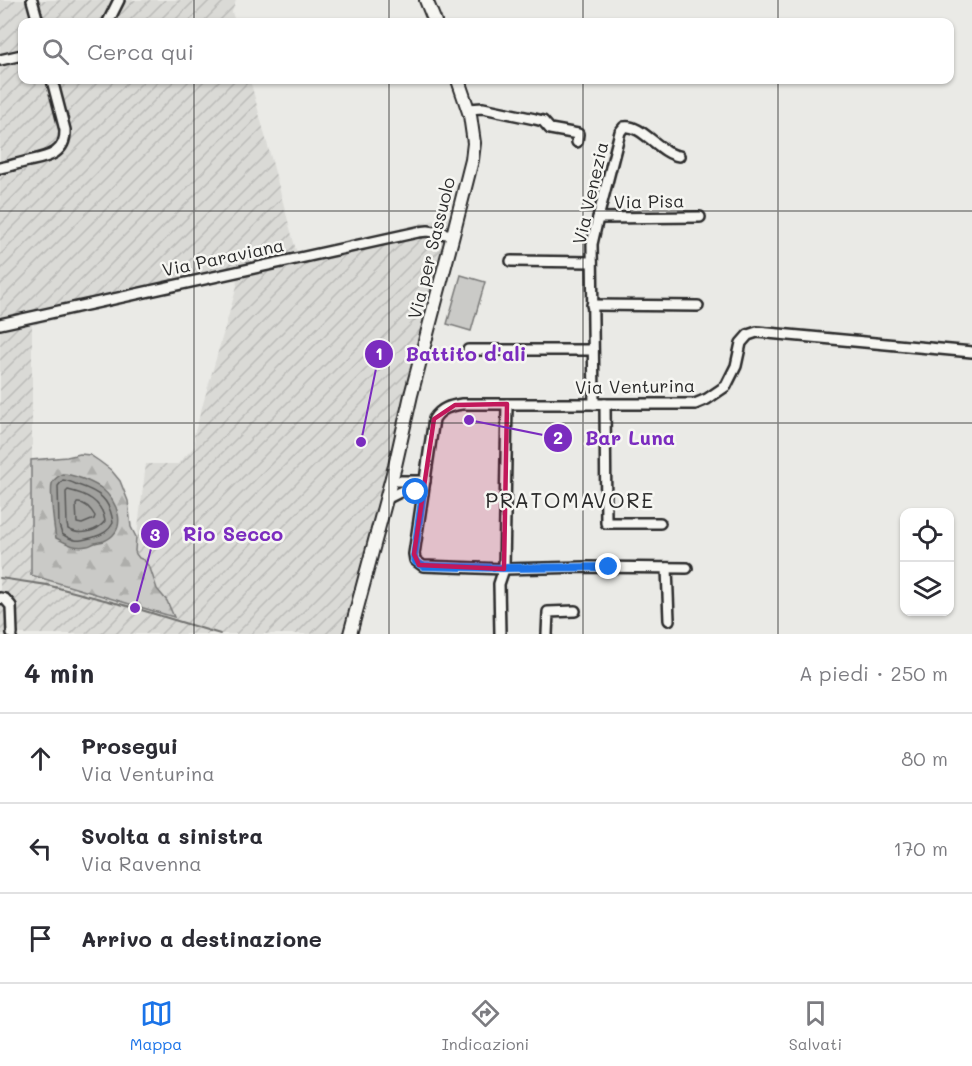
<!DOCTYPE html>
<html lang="it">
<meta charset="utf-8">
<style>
:root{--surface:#fff;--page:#f2f2f3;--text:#2b2b33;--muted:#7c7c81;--line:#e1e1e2;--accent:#1a73e8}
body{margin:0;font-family:Mali,sans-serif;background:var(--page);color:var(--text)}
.controls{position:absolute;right:18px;bottom:18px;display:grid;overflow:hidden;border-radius:12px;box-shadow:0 2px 4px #0004}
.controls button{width:54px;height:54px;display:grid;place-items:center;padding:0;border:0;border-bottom:2px solid var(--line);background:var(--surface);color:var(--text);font:30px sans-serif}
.stop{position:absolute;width:18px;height:18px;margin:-14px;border:4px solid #1a73e8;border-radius:50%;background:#fff}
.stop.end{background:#1a73e8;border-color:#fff;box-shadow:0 2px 6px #0008}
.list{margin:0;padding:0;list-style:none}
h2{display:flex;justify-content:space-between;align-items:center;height:78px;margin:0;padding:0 24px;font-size:26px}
h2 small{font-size:20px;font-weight:400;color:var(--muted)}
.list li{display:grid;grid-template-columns:39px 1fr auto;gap:18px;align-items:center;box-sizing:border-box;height:90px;padding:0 24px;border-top:2px solid var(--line)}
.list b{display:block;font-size:22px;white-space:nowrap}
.list p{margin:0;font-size:20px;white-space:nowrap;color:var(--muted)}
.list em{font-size:20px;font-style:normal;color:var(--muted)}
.icon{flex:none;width:33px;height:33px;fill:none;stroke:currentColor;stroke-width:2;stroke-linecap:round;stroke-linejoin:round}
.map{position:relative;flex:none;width:972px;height:634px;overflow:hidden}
.search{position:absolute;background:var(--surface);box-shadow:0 2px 4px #0004;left:18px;right:18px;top:18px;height:66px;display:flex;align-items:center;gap:15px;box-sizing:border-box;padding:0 21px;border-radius:12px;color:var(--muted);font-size:22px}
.sheet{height:348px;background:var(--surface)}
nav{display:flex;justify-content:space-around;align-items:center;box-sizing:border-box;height:84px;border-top:2px solid var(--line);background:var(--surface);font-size:16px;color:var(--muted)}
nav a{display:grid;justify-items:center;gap:3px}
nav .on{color:var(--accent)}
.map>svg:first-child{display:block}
.industrial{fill:url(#industrial-furrows);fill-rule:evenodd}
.green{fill:#cacac7;stroke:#7a7a79;stroke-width:1.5}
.forest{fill:url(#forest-firs);stroke:#7a7a79;stroke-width:1.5}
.water{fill:#a1a19e;stroke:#727270;stroke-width:1.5}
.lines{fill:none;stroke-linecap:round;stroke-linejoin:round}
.shore{stroke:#5a5a59;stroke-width:1.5}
.stream{stroke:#727270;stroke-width:2}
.street-casing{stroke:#2b2b2b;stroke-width:14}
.secondary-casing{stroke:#2b2b2b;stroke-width:16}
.street{stroke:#f6f6f2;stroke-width:9}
.secondary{stroke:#f6f6f2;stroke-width:12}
.route{stroke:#1a73e8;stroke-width:8}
.marked{fill:#c2185b;fill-opacity:0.2;stroke:#c2185b;stroke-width:4.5;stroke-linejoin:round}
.grid{fill:none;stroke:#2b2b2b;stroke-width:1.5;stroke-opacity:0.55}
.labels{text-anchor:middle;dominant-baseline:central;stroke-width:5;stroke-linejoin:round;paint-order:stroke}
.street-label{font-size:18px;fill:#2b2b2b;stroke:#f6f6f2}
.quarter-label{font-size:21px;letter-spacing:1.5px;fill:#2b2b2b;stroke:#f6f6f2}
.leader{fill:none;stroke:#7b2cbf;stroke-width:2}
.callout-dot{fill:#7b2cbf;stroke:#f6f6f2;stroke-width:2}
.mark-label{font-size:18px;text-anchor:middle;font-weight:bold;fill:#fff}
.callout-label{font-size:20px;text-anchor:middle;font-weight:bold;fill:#7b2cbf;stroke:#f6f6f2;stroke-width:5;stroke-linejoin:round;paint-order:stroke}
</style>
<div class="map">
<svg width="972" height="634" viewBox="0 0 972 634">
<defs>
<pattern id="industrial-furrows" width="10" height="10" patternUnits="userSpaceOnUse" patternTransform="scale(1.5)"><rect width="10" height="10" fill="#dadad6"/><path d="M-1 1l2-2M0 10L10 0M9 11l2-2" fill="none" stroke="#bbbbb8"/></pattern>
<pattern id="forest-firs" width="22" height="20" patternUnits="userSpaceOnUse" patternTransform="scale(1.5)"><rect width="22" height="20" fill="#cacac7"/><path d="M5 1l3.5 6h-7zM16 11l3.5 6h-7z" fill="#aeaeab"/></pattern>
</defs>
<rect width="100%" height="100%" fill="#eaeae6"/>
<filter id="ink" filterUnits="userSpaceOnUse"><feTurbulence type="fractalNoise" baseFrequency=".0167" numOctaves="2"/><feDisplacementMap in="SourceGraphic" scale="12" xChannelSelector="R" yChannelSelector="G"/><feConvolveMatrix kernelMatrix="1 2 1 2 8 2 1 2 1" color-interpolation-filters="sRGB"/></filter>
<g filter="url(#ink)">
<path class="industrial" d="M0,0H236L232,12L235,22H22V80H250L297,254L451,216L346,634H0ZM236,278L237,286L194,435L195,446L178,464H146L135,551L139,558L150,567L157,589L167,601L174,617L32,575V325Z"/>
<polygon class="green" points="461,275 485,282 471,331 447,324"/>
<polygon class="forest" points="80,454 90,455 99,461 111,470 120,481 128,501 131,527 136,537 135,551 136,554 139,558 144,560 150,568 157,589 167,601 174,617 31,575 31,460 67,457"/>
<path class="water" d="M62,474C73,474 92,482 101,488C118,501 129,530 104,541C101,542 98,542 95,543C92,544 90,546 87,546C75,549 66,543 56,538C54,528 50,493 52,484C53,479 58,477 62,474Z"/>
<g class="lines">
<g class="shore">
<path d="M63,480C69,480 72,483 78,485C99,492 110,499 113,523C109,531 103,534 94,537C79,541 76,543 62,534L59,525L58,486Z"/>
<path d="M68,490C86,494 102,501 105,521C97,532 80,536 68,529L67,524L66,492Z"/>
<path d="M77,503C85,502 91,509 95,516L94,519L82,524L77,523L76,505Z"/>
</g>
<polyline class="stream" points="0,578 47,585 135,608 220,634"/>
<defs>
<g id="street">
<polyline points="32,0 38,22"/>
<polyline points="108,22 119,0"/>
<polyline points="0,60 22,55"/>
<polyline points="468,109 483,108 535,119 543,121 550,129 578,134 577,142"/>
<path d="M0,168C10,166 19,163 29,161C47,157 66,154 65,130L52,80"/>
<polyline points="598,218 700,217"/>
<polyline points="511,261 592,262"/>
<polyline points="592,305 698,306"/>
<polyline points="0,324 418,232 428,231 453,235"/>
<polyline points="468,350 593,350"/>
<path d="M594,404L592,244L598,218L620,132L624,127C641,123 660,154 679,156"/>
<polyline points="605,404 606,523 660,523"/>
<polyline points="391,478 397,481 425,481"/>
<polyline points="386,499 404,490 423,493"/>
<polyline points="667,568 669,620"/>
<path d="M687,568L585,567L504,569L423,566L415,560L414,554L434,419C441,408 450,406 462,404H695L707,399L726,386L736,366L741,343L748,335L757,332L972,352"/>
<polyline points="0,598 5,599 11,606 12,634"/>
<polyline points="500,634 499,584 504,569 507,404"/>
<polyline points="547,634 548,612 575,611"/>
</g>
<g id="secondary">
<polyline points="426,0 435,22"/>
<polyline points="350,634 395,466 411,395 453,235 472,160 474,143 470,115 458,80"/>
</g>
</defs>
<use href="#street" class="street-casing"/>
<use href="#secondary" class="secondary-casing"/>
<use href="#street" class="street"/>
<use href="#secondary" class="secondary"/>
</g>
</g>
<g class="lines" filter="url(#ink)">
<polyline class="route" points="416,492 423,493 414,557 416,562 423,566 504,568 609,567"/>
</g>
<path class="marked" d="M507,404L504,569L419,565L414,554L434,419L455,405Z"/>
<path class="grid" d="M194,0V22M389,0V22M583,0V22M778,0V22M194,80V634M389,80V634M583,80V634M778,80V634M0,211H972M0,423H972"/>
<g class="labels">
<g class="street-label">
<text transform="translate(590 193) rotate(-77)">Via Venezia</text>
<text transform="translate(649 201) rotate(-1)">Via Pisa</text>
<text transform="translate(431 248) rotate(-76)">Via per Sassuolo</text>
<text transform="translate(223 257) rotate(-12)">Via Paraviana</text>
<text transform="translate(635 386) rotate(-1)">Via Venturina</text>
</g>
<g class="quarter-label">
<text x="570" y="499">PRATOMAVORE</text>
</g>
</g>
<path class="leader" d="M361 442L379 354M469 420L558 438M135 608L155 534"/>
<g class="callout-dot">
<circle cx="361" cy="442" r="6"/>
<circle cx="469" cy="420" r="6"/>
<circle cx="135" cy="608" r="6"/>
<circle cx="379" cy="354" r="15"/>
<circle cx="558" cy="438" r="15"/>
<circle cx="155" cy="534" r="15"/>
</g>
<g class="mark-label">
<text x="379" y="360">1</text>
<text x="558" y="444">2</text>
<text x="155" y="541">3</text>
</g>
<g class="callout-label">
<text x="466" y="361">Battito d'ali</text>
<text x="630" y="445">Bar Luna</text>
<text x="233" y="541">Rio Secco</text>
</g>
</svg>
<div class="controls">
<button><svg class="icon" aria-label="locate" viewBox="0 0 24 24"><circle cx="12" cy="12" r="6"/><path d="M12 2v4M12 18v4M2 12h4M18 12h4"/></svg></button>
<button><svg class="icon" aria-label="layers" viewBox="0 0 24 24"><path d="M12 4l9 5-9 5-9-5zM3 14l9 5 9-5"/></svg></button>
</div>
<div class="stop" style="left:416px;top:492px"></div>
<div class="stop end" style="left:609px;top:567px"></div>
<div class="search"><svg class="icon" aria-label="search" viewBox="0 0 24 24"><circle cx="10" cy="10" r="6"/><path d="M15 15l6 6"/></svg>Cerca qui</div>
</div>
<section class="sheet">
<h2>4 min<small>A piedi · 250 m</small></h2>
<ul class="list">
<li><svg class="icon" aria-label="ahead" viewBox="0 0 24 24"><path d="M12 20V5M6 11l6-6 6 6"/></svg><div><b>Prosegui</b><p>Via Venturina</p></div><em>80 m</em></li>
<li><svg class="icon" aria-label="left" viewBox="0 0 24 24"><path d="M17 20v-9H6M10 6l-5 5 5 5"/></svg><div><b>Svolta a sinistra</b><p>Via Ravenna</p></div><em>170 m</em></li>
<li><svg class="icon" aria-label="arrive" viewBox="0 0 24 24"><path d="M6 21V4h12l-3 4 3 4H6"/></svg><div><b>Arrivo a destinazione</b></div></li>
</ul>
</section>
<nav>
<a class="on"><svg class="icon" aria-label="map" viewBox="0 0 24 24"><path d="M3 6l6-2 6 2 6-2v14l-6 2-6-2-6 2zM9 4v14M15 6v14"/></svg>Mappa</a>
<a><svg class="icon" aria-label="directions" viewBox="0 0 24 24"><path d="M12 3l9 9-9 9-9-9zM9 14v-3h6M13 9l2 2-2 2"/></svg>Indicazioni</a>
<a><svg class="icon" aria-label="saved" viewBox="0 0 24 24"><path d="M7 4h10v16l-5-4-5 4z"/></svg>Salvati</a>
</nav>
